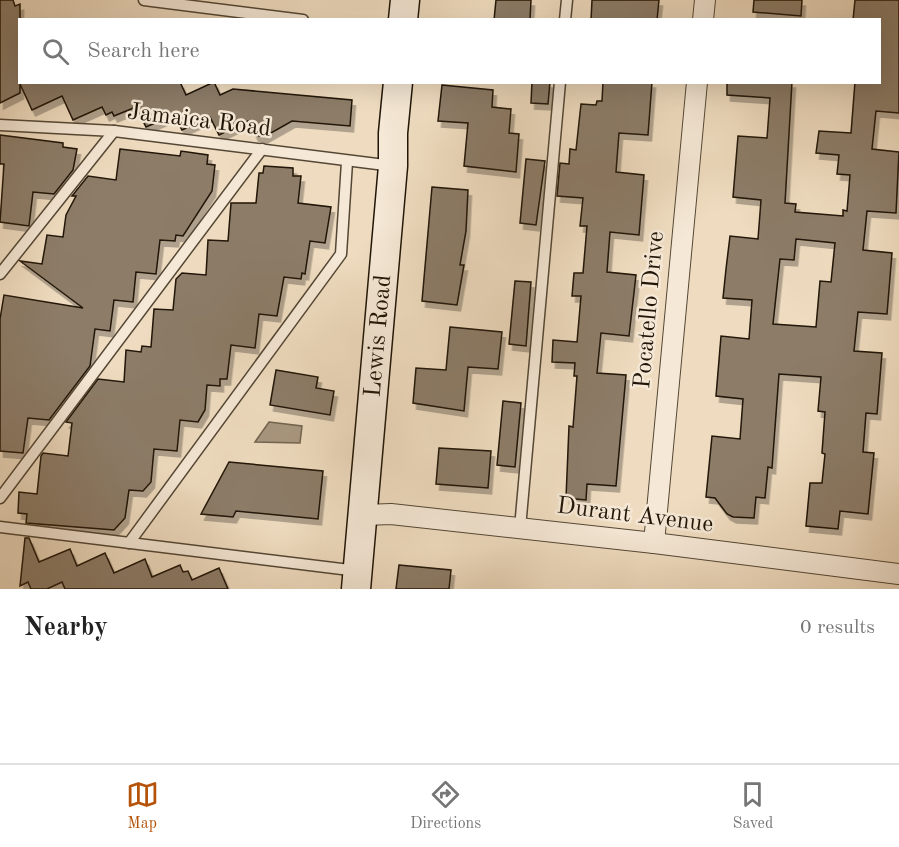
<!DOCTYPE html>
<style>
:root{--surface:#fff;--page:#f6f6f6;--text:#222;--muted:#767676;--line:#e0e0e0;--accent:#b45309}
body{margin:0;font-family:"Old Standard TT",serif;background:var(--page);color:var(--text)}
.list{margin:0;padding:0;list-style:none}
h2{display:flex;justify-content:space-between;align-items:center;height:78px;margin:0;padding:0 24px;font-size:26px}
h2 small{font-size:20px;font-weight:400;color:var(--muted)}
.icon{flex:none;width:33px;height:33px;fill:none;stroke:currentColor;stroke-width:2;stroke-linecap:round;stroke-linejoin:round}
.map{position:relative;flex:none;width:899px;height:589px;overflow:hidden}
.search{position:absolute;background:var(--surface);box-shadow:0 6px 24px #0002;left:18px;right:18px;top:18px;height:66px;display:flex;align-items:center;gap:15px;box-sizing:border-box;padding:0 21px;border-radius:0px;color:var(--muted);font-size:22px}
.sheet{height:174px;background:var(--surface)}
nav{display:flex;justify-content:space-around;align-items:center;box-sizing:border-box;height:84px;border-top:2px solid var(--line);background:var(--surface);font-size:16px;color:var(--muted)}
nav a{display:grid;justify-items:center;gap:3px}
nav .on{color:var(--accent)}
.map>svg:first-child{display:block}
.water{fill:#a99881;stroke:#726450;stroke-width:1.5}
.building{fill:#8c7c67;stroke:#201507;stroke-width:1.5;fill-rule:evenodd;filter:url(#shadow)}
.lines{fill:none;stroke-linecap:round;stroke-linejoin:round}
.lane-casing{stroke:#544735;stroke-width:13}
.street-casing{stroke:#544735;stroke-width:22}
.secondary-casing{stroke:#201507;stroke-width:31}
.lane{stroke:#f5e8d6;stroke-width:10}
.street{stroke:#f5e8d6;stroke-width:20}
.secondary{stroke:#f5e8d6;stroke-width:28}
.labels{text-anchor:middle;dominant-baseline:central;stroke-width:5;stroke-linejoin:round;paint-order:stroke}
.street-label{font-size:24px;fill:#201507;stroke:#f5e8d6}
</style>
<div class="map">
<svg width="899" height="589" viewBox="0 0 899 589">
<defs>
<filter id="shadow"><feDropShadow dx="3.5" dy="6" stdDeviation="0" flood-color="#0004"/></filter>
</defs>
<rect width="100%" height="100%" fill="#efdcc0"/>
<filter id="stains"><feTurbulence type="fractalNoise" baseFrequency=".00333" numOctaves="4"/><feColorMatrix values="0 0 0 0 .2 0 0 0 0 .09 0 0 0 0 .02 0 0 0 .5 -.17"/></filter>
<radialGradient id="worn" r=".72"><stop offset=".6" stop-color="#630" stop-opacity="0"/><stop offset="1" stop-color="#630" stop-opacity=".3"/></radialGradient>
<polygon class="water" points="269,422 302,426 300,443 255,442"/>
<g class="building">
<polygon points="0,0 13,0 15,6 20,4 20,82 180,82 186,95 214,82 220,95 233,89 352,100 350,126 292,121 264,137 255,135 248,121 219,135 210,117 182,130 174,115 146,127 136,107 114,116 112,112 106,115 102,107 73,120 62,96 32,110 20,84 20,93 0,103"/>
<polygon points="496,0 531,0 530,20 494,20"/>
<polygon points="592,0 659,0 657,20 591,20"/>
<polygon points="754,0 802,0 801,16 753,12"/>
<path d="M855,0H899V113L876,111L872,149L899,152L896,213L867,211L863,250L892,253L887,314L858,312L854,351L882,353L877,414L866,413L863,452L874,453L868,514L840,511L838,529L806,526L810,483H822L825,454L822,453L825,412L818,411L821,377L779,374L772,468L768,467L765,498L756,497L754,518L733,517L727,514L715,498L706,497L712,436L740,439L743,399L716,396L721,336L749,339L752,300L723,298L726,269L730,236L758,239L761,200L733,197L738,136L767,138L770,98L727,95V82H792L785,203L796,204L795,212L843,216V210L847,211L850,175L837,174L839,155L816,153L819,131L851,133L855,82H879V20H853ZM796,239L835,243L831,282L820,281L816,327L773,324L780,259L794,260Z"/>
<polygon points="532,82 550,82 548,104 531,103"/>
<polygon points="603,82 652,82 648,135 619,133 616,172 644,175 639,235 610,232 607,272 636,275 629,336 601,333 597,373 626,375 616,486 587,484 586,500 566,498 569,426 573,427 577,376 574,376 575,363 552,362 553,340 577,342 581,296 572,296 574,273 583,273 587,226 580,226 583,198 557,196 560,163 569,164 570,149 576,150 581,104 596,105 597,101 602,101"/>
<polygon points="442,85 493,90 492,107 511,109 509,133 519,134 516,172 464,166 468,123 438,121"/>
<polygon points="0,135 63,143 63,147 77,149 73,170 54,194 33,192 29,226 0,222 4,164 0,164"/>
<polygon points="120,149 180,156 181,151 208,155 207,164 215,165 212,191 183,236 176,235 175,241 160,240 156,274 136,272 133,302 114,300 110,331 95,329 90,366 49,420 28,418 23,453 0,451 0,319 4,295 83,308 20,261 42,264 47,235 63,237 66,215 76,196 72,196 88,176 116,180"/>
<polygon points="526,159 545,161 536,225 520,223"/>
<polygon points="264,166 293,168 293,176 301,176 298,203 331,207 325,243 310,241 305,274 302,273 301,279 284,277 277,316 259,314 255,348 231,345 227,379 220,379 220,386 207,385 205,410 198,422 180,420 177,451 154,449 151,482 143,491 129,490 125,518 114,530 26,523 27,514 18,513 19,492 37,494 41,456 43,453 68,456 72,423 66,422 98,379 124,382 126,350 141,352 142,346 151,347 154,309 173,310 176,279 182,273 206,275 208,240 228,241 231,203 256,203 259,173 263,173"/>
<polygon points="432,187 468,190 466,231 460,265 464,265 457,305 422,301"/>
<polygon points="515,281 531,282 526,346 509,344"/>
<polygon points="450,327 502,332 498,369 468,367 464,411 413,403 416,368 446,370"/>
<polygon points="276,370 318,377 316,388 334,391 330,415 270,405"/>
<polygon points="503,401 521,403 515,467 497,465"/>
<polygon points="439,448 491,451 488,488 436,484"/>
<polygon points="229,462 323,471 318,519 236,511 233,517 201,514"/>
<polygon points="25,538 29,538 39,562 70,549 77,566 105,553 114,573 145,559 152,577 180,565 183,572 188,571 192,580 219,568 228,589 65,589 62,582 47,589 31,589 28,582 20,586"/>
<polygon points="399,565 451,570 449,589 396,589"/>
</g>
<g class="lines">
<defs>
<g id="lane">
<polyline points="144,0 303,20"/>
<polyline points="565,20 567,0"/>
<polyline points="0,125 114,131 393,166"/>
<polyline points="0,274 114,131"/>
<polyline points="0,498 262,149"/>
<polyline points="0,527 358,571"/>
<polyline points="520,528 560,82"/>
<polyline points="129,543 341,254 347,162"/>
</g>
<g id="street">
<polyline points="703,20 705,0"/>
<polyline points="364,515 391,514 654,543 899,574"/>
<polyline points="654,543 697,82"/>
</g>
<g id="secondary">
<polyline points="403,20 405,0"/>
<polyline points="356,589 393,166 393,133 398,82"/>
</g>
</defs>
<use href="#lane" class="lane-casing"/>
<use href="#street" class="street-casing"/>
<use href="#secondary" class="secondary-casing"/>
<use href="#lane" class="lane"/>
<use href="#street" class="street"/>
<use href="#secondary" class="secondary"/>
</g>
<g class="labels">
<g class="street-label">
<text transform="translate(199 121) rotate(7)">Jamaica Road</text>
<text transform="translate(650 310) rotate(-85)">Pocatello Drive</text>
<text transform="translate(379 336) rotate(-85)">Lewis Road</text>
<text transform="translate(635 516) rotate(7)">Durant Avenue</text>
</g>
</g>
<rect width="100%" height="100%" filter="url(#stains)"/>
<rect width="100%" height="100%" fill="url(#worn)"/>
</svg>
<div class="search"><svg class="icon" aria-label="search" viewBox="0 0 24 24"><circle cx="10" cy="10" r="6"/><path d="M15 15l6 6"/></svg>Search here</div>
</div>
<section class="sheet">
<h2>Nearby<small>0 results</small></h2>
<ul class="list">
</ul>
</section>
<nav>
<a class="on"><svg class="icon" aria-label="map" viewBox="0 0 24 24"><path d="M3 6l6-2 6 2 6-2v14l-6 2-6-2-6 2zM9 4v14M15 6v14"/></svg>Map</a>
<a><svg class="icon" aria-label="directions" viewBox="0 0 24 24"><path d="M12 3l9 9-9 9-9-9zM9 14v-3h6M13 9l2 2-2 2"/></svg>Directions</a>
<a><svg class="icon" aria-label="saved" viewBox="0 0 24 24"><path d="M7 4h10v16l-5-4-5 4z"/></svg>Saved</a>
</nav>
